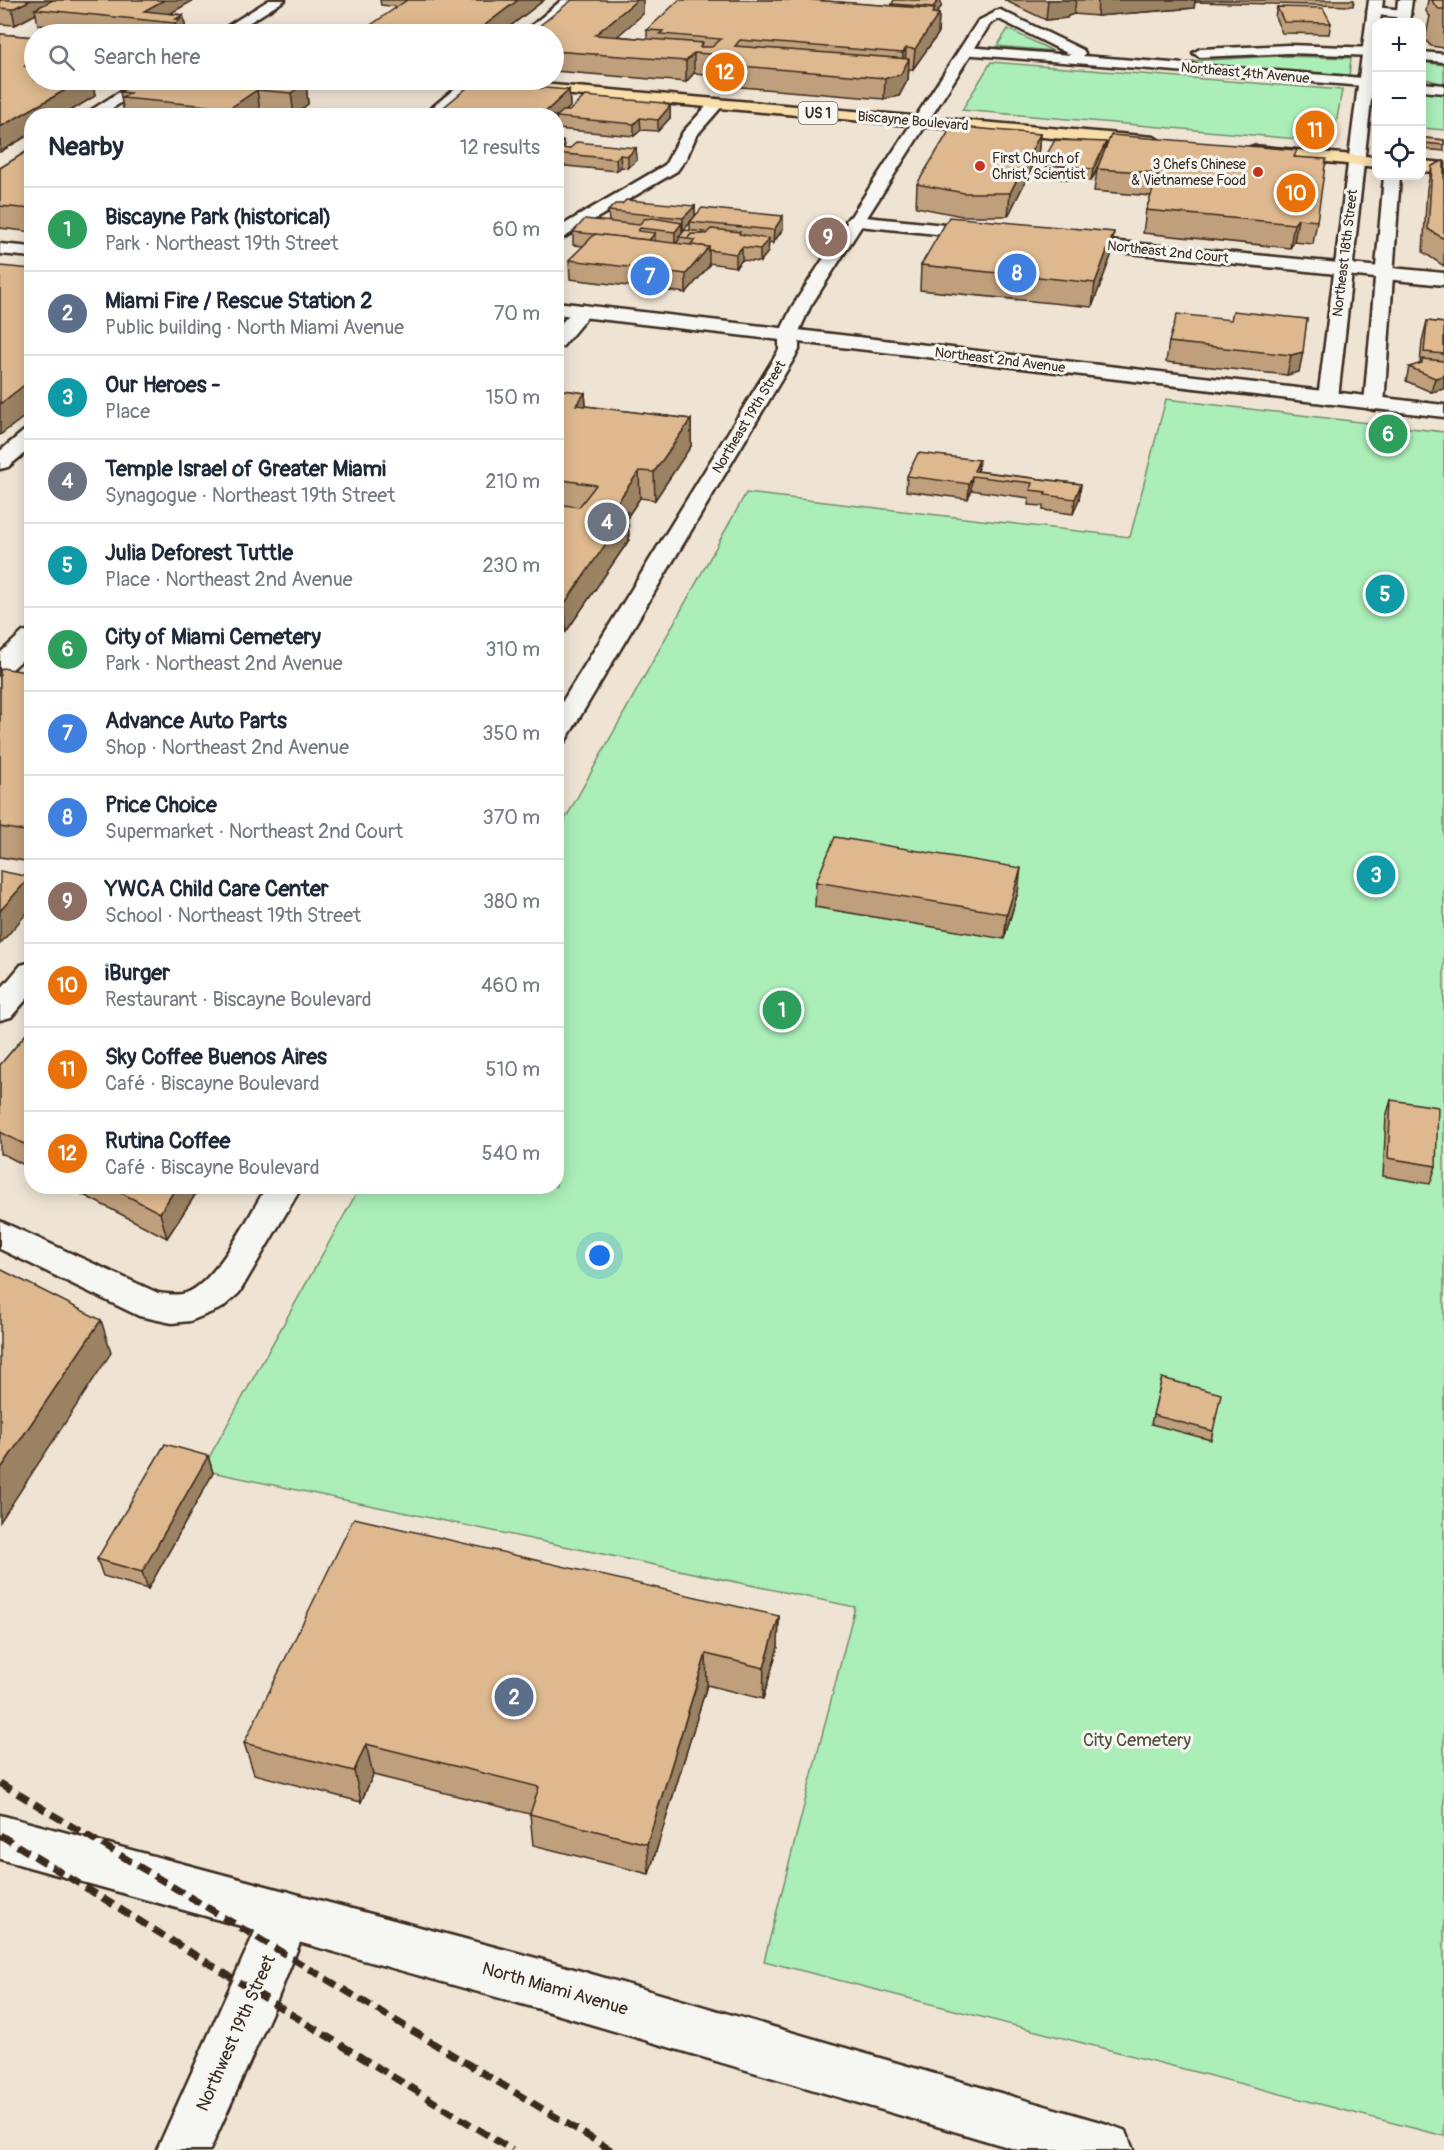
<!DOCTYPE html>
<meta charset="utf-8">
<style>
:root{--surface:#fff;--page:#f6f6f7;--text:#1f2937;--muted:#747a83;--line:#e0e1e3;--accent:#c8321e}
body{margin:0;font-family:Pangolin,sans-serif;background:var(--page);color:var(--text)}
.controls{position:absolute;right:18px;top:18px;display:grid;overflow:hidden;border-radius:12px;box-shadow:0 3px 15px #0003}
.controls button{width:54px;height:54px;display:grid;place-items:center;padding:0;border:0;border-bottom:2px solid var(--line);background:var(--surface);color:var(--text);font:30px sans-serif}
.you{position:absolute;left:600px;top:1256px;width:21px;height:21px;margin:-15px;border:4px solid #fff;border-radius:50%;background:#1a73e8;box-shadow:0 0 0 9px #1a73e833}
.badge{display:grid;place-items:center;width:39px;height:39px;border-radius:50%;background:var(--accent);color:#fff;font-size:20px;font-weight:700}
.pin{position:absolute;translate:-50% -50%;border:3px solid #fff;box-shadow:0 2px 6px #0006}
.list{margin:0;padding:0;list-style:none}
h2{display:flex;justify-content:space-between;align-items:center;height:78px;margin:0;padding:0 24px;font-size:26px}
h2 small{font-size:20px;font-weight:400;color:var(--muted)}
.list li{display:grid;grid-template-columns:39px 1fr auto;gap:18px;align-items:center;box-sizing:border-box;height:84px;padding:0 24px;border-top:2px solid var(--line)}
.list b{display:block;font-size:22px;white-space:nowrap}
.list p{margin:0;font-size:20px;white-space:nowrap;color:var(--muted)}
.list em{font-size:20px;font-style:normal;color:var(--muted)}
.icon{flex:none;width:33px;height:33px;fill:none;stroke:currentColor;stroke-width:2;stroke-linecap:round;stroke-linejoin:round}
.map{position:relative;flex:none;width:1444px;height:2150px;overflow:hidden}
.search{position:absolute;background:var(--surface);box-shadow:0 3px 15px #0003;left:24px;top:24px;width:540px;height:66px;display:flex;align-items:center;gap:15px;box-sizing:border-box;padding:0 21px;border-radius:33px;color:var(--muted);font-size:22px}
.panel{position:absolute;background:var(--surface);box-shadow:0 3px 15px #0003;left:24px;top:108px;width:540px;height:1086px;border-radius:24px}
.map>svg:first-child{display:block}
.green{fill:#abeeb8;stroke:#738c6b;stroke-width:1.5}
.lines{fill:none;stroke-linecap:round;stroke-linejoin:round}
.minor-casing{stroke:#3b2a1e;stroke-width:5}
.tertiary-casing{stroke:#3b2a1e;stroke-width:5}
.secondary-casing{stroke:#3b2a1e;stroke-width:5}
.primary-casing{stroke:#3b2a1e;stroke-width:5}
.minor{fill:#f6f6f2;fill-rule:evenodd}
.tertiary{fill:#f6f6f2;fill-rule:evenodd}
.secondary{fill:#f6f6f2;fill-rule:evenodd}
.primary{fill:#f9deab;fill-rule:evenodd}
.rail{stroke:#3b2a1e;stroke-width:7;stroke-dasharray:13 7;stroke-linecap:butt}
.wall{fill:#bf9f7b;stroke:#3b2a1e;stroke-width:1.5;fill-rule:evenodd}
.shaded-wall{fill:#9b8264;stroke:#3b2a1e;stroke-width:1.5}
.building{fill:#deb98f;stroke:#3b2a1e;stroke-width:1.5}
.poi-dot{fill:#c8321e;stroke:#f6f6f2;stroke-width:2}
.labels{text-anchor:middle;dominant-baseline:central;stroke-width:6;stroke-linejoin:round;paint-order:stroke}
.far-street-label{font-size:14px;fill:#3b2a1e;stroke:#f6f6f2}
.shield{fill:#f6f6f2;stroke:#73675e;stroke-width:1.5}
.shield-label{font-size:14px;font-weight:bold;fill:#3b2a1e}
.far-poi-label{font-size:14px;fill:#3b2a1e;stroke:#f6f6f2;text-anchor:start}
.near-park-label{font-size:18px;fill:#51513d;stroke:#f6f6f2}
.near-street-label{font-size:18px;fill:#3b2a1e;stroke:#f6f6f2}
</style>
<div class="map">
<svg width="1444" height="2150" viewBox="0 0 1444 2150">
<rect width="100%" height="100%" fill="#efe4d4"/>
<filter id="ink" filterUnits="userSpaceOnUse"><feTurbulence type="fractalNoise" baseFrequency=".0167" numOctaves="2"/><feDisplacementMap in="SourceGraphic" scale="12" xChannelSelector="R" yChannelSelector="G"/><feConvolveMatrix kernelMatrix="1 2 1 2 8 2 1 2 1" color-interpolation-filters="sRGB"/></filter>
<g filter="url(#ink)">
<g class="green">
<polygon points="1008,29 1053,51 997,46"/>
<polygon points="1281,56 1351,58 1349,76 1204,65 1190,61"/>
<polygon points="991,62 1342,90 1333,142 962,110"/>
<polygon points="1422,62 1444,65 1444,84 1422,78"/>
<polygon points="1422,92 1444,94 1444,130 1422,128"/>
<polygon points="1166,399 1444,432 1444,2136 764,1961 855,1607 202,1470 360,1187 556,1186 557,834 746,493 1130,537"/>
</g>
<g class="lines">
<defs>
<g id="minor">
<polygon points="269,0 285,0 231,34 215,34"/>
<polygon points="562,0 577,0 537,34 522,34"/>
<polygon points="1374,7 1404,10 1411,14 1404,18 1369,14 1367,11"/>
<polygon points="1000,10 1083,50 1085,53 1083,56 1376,79 1376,87 961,54 959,51 966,47 1071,55 995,17 993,14 995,11"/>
<polygon points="1288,45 1376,48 1376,56 1288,53 1200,57 1193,53 1200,49"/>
<polygon points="1422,52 1444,54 1444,62 1422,60"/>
<polygon points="138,80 155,80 101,116 82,116"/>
<polygon points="465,80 481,80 439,116 422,116"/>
<polygon points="1422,83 1444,85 1444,93 1422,91"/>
<polygon points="716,99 724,104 696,136 687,157 677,171 556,242 556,229 665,165 683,132 711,101"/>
<polygon points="855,216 985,229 991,230 994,234 991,238 985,239 849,225 846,221 849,217"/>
<polygon points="1067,237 1444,273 1444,285 1061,246 1058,242 1061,238"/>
<polygon points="583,305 590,307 592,311 563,346 556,348 556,329 576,307"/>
<polygon points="789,328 796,330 799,334 799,350 569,735 565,741 556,743 556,712 779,350 779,334 782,330"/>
<polygon points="32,430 32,447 8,467 0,469 0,451 24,431"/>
<polygon points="32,962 32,993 11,1017 0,1020 0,990 21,965"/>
<path d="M267,1186H302L239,1293L222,1308L190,1321L172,1323L139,1316L0,1249V1221L158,1293C168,1294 177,1296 186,1293C217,1282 249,1215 267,1186Z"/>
<polygon points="287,1891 304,1898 311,1915 273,2010 210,2150 157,2150 270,1898"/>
</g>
<g id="tertiary">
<polygon points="1369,0 1383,0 1380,22 1376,22 1376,55 1338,398 1335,402 1328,404 1321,402 1318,398"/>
<polygon points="1398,0 1412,0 1409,22 1396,22"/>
<polygon points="1000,10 1007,14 990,24 810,307 796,338 782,338 779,334 792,307 978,21"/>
<polygon points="1384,176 1400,176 1384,404 1381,408 1374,410 1367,408 1364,404"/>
</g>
<g id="secondary">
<polygon points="0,244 32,247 32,257 0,254"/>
<polygon points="556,302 1444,405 1444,417 556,314"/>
<polygon points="32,630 32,651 9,672 0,675 0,653 23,632"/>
<polygon points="0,1815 536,1958 1107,2124 1126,2131 1133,2150 1018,2150 536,2008 0,1859"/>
</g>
<g id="primary">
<polygon points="443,80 495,80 1154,137 1162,142 1154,147 450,84"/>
<polygon points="1253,146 1376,157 1376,167 1247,154 1245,151 1247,148"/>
<polygon points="1422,161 1444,163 1444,173 1422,171"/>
</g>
</defs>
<use href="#minor" class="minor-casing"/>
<use href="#tertiary" class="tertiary-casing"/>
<use href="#secondary" class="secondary-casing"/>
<use href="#primary" class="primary-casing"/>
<use href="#minor" class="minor"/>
<use href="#tertiary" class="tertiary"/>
<use href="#secondary" class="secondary"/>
<use href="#primary" class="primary"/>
<g class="rail">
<polyline points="0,1783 611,2150"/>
<polyline points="0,1835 512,2150"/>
</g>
</g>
<g class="wall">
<polygon points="0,0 192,1 170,13 183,15 186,30 183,31 184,34 139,34 38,25 36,14 15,25 0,24"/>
<polygon points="380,0 544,0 500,34 398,7 381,5"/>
<polygon points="694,0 824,0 823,1 892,6 892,4 941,7 936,14 939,14 938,34 913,69 909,69 908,79 899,96 884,99 717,85 717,75 694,73 686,82 554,71 554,34 643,14 617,36 647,39 647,30"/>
<polygon points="1004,0 1354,0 1353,6 1195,2 1194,8 1097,16 1074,14 1068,16 1067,18 1046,20"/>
<polygon points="1428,0 1444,0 1444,48 1431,46 1425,40 1430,16 1428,15 1426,11"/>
<polygon points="1277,7 1331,23 1329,34 1282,33 1275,17"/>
<polygon points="0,34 34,37 34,80 123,80 116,84 92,81 95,96 62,116 32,116 32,133 0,152"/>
<polygon points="291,82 306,83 308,104 294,115 260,111 254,116 85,116 124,113 120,92"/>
<polygon points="569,90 570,107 565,111 670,106 670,118 658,131 641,130 634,136 557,129 556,116"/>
<polygon points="1040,134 1038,156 1008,216 962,216 916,207 917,184"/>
<polygon points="1425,138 1444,140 1444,151 1423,149"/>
<polygon points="556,140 563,141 564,147 562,148 569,149 636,148 637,160 628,168 621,167 617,171 556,165"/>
<polygon points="32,148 32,232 0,228 0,168"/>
<polygon points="1105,150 1296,157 1317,221 1313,244 1294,242 1290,248 1143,233 1146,210 1151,196 1094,191 1097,170 1091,181 1051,178 1052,167 1046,166 1047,154"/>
<polygon points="1444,161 1444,266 1423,252 1427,188 1432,166"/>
<path d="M695,206V216L783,229L773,243L769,242L768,252L760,262L742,260L736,267L709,263V266L686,293L570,279L569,260L584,246L573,245V232L609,222L608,211ZM690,223V230L682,233V231Z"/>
<polygon points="1111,256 1092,307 920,290 921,265"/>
<polygon points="1307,319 1299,372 1287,375 1166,362 1169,342"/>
<polygon points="1427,321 1444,323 1444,389 1431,392 1406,381 1409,367 1420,364 1422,341"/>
<polygon points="556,389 585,393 586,406 691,419 691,446 655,500 640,498 628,516 629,540 566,632 556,631"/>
<polygon points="979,460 978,471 1081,484 1079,499 1073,514 1043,510 1043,506 1028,505 1029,498 971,490 968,499 906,491 907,476"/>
<polygon points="0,671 32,673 32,862 0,857"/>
<polygon points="816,882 1018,892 1004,939 815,907"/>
<polygon points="32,1027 32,1169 5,1155 0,1154 0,1065"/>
<polygon points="1391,1100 1436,1166 1430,1184 1383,1176 1386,1117"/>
<polygon points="66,1186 201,1186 167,1238"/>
<polygon points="1162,1378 1213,1431 1211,1440 1151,1424"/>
<polygon points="208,1456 213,1473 148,1589 103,1576 97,1559"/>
<polygon points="779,1616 778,1647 763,1699 707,1685 649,1874 533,1845 530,1814 373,1775 361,1802 254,1774 244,1743"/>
</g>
<g class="shaded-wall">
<polygon points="31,0 63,0 35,9 36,14 15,25 12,9"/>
<polygon points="164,0 192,0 192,1 157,21 144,11"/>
<polygon points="518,0 544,0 500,34 473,34"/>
<polygon points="637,0 643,0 643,14 596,55 595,35"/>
<polygon points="939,0 941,0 941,7 934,16 939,14 938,34 913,69 915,49 933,11 933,7"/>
<polygon points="1048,0 1076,0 1074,14 1068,16 1067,18 1046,20"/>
<polygon points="1098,0 1195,0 1194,8 1097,16"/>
<polygon points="183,15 186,30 183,31 184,34 177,34 175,23 176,19"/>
<polygon points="906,48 905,66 909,59 908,79 899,96 884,99 885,78 902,72 903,53"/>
<polygon points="694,53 694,73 686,82 686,61"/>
<polygon points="34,61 34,80 25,66"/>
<polygon points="83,80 92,80 95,96 62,116 32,116 32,133 0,152 0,127"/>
<polygon points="116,80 123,80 116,84"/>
<polygon points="271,80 291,80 292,88"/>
<polygon points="306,83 308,104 294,115 291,93"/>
<polygon points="257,90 260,111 254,116 231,116 230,108"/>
<polygon points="569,90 570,107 558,117 556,117 556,116 541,116"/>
<polygon points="670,106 670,118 658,131 658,120"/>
<polygon points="640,118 641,130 634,136 634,124"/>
<polygon points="1040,134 1038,156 1008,216 1010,193"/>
<polygon points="563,141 564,147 556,153 556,147"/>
<polygon points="1106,142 1104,154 1091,181 1093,169"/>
<polygon points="636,148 637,160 628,168 628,156"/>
<polygon points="620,155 621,167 617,171 616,159"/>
<polygon points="695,206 695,218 690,222 690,223 683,231 683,218"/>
<polygon points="783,216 783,229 773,243 774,230"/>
<polygon points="1298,219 1294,242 1290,248 1294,224"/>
<polygon points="682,223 682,236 679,237 679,240 675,244 675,232"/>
<polygon points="1114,232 1111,256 1092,307 1095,283"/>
<polygon points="655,233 655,246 649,240"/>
<polygon points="769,239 768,252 760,262 760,249"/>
<polygon points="709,247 709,266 686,293 686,274"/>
<polygon points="742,247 742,260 736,267 736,254"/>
<polygon points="1303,352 1299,372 1287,375 1291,355"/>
<polygon points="1444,376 1444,389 1431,392 1435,378"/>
<polygon points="32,379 32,411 0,435 0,404"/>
<polygon points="585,393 587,419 576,405"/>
<polygon points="691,419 691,446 655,500 654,472"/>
<polygon points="979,460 977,475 974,471"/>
<polygon points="639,471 640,498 628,516 629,540 566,632 565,603 612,510"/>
<polygon points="972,476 971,490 968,499 969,484"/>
<polygon points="1081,484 1079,499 1073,514 1075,499"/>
<polygon points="1021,868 1018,892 1004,939 1007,914"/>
<polygon points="30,877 32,883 32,907 0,944 0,911"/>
<polygon points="177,1186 201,1186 167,1238 160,1213"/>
<polygon points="101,1320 111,1353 0,1522 0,1470"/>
<polygon points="208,1456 213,1473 148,1589 142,1572"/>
<polygon points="779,1616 778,1647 763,1699 764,1668"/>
<polygon points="706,1654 707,1685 649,1874 647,1844"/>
<polygon points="366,1744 373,1775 361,1802 354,1771"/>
</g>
<g class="building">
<polygon points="0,0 31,0 12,9 0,8"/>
<polygon points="53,0 164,0 144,11 183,15 176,19 181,19 175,23 35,9"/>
<polygon points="407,0 518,0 473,34 358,34"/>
<polygon points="572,0 637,0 595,35 703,43 700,47 712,47 721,39 660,34 663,31 647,30 679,0 812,0 935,9 932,13 939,14 915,49 906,48 903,53 740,40 735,46 909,59 900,75 885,78 717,64 725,55 694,53 686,61 554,51 554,34 529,34"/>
<polygon points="894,0 939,0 933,7 892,4"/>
<polygon points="1433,0 1444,0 1444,9 1439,9 1433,3"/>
<polygon points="1277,7 1323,8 1331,23 1284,22"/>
<polygon points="0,34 34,37 34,61 25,66 34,67 34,80 83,80 0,127"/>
<polygon points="141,80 271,80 270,80 306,83 291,93 257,90 230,108 122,98 130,93 120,92"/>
<polygon points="474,82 569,90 541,116 433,116"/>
<polygon points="585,96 664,103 670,106 658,120 640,118 634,124 556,117 563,111 569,111"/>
<polygon points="93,110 152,116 85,116"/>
<polygon points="952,126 1040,134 1010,193 964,193 917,184"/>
<polygon points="1111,135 1297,150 1294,157 1326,159 1317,221 1298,219 1294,224 1146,210 1159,173 1097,169"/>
<polygon points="1425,138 1444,140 1444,145 1424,143"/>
<polygon points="556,140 563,141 556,147"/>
<polygon points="1055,140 1106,142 1093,169 1052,165 1057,155 1047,154"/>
<polygon points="577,142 636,148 628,156 620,155 616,159 556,153 556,152 560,148 569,149"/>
<polygon points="32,148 32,209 0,206 0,168"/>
<polygon points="1443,161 1444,161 1444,239 1428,229 1432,166"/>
<polygon points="626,200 695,206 683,218 608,211 615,204 622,204"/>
<polygon points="702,208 783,216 774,230 690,222"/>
<polygon points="949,217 1114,232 1095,283 921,265"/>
<polygon points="653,218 682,223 675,232 640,228 638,231 655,233 649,240 573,232 585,219 639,225 644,219"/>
<polygon points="711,229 740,232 739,234 769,239 760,249 742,247 736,254 709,250 709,247 690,245 695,240 687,239 691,234 706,234"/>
<polygon points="685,230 704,232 702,234 691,234 688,238 679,237"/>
<polygon points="595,234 709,247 686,274 569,260"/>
<polygon points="0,266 32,269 32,379 0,404"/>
<polygon points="1233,311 1307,319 1303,352 1291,355 1169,342 1177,314 1231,320"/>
<polygon points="1427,321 1444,323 1444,354 1424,352"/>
<polygon points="1422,359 1444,361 1444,376 1435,378 1409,367 1422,363"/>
<polygon points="556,389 585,393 576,405 691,419 654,472 639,471 612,510 628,512 565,603 556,602 556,504 579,507 596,485 556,479"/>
<polygon points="918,453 979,460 974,471 1081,484 1075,499 1045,495 1046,492 1030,490 1032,483 972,476 969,484 907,476"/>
<polygon points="2,668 32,673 32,832 0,827 0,671"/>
<polygon points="835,837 1021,868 1007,914 816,882"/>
<polygon points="0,871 30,877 0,911"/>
<polygon points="32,1027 32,1148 0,1132 0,1065"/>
<polygon points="1391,1100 1438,1107 1436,1166 1388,1158"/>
<polygon points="108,1186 177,1186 160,1213"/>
<polygon points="0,1269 101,1320 0,1470"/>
<polygon points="1162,1378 1221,1394 1213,1431 1153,1415"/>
<polygon points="165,1444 208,1456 142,1572 97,1559"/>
<polygon points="354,1518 779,1616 764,1668 706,1654 647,1844 530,1814 539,1787 366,1744 354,1771 244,1743"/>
</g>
</g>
<g class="poi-dot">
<circle cx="980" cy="166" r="6"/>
<circle cx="1258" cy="172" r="6"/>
</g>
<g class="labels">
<g class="far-street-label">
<text transform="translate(1245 73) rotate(5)">Northeast 4th Avenue</text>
<text transform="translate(913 121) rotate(5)">Biscayne Boulevard</text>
<text transform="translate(1168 252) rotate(6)">Northeast 2nd Court</text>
<text transform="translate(1345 253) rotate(-83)">Northeast 18th Street</text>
<text transform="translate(1000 360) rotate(7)">Northeast 2nd Avenue</text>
<text transform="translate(749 417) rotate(-59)">Northeast 19th Street</text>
</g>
<rect class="shield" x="798.5" y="102" width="39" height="22" rx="4.5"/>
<g class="shield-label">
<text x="818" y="113">US 1</text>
</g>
<g class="far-poi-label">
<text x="992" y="158">First Church of<tspan x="992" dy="16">Christ, Scientist</tspan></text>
<text x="1246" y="164" text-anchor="end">3 Chefs Chinese<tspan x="1246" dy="16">&amp; Vietnamese Food</tspan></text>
</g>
<g class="near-park-label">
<text x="1137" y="1740">City Cemetery</text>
</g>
<g class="near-street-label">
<text transform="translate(555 1989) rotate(16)">North Miami Avenue</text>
<text transform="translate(236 2033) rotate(-66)">Northwest 19th Street</text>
</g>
</g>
</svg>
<div class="controls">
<button>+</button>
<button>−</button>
<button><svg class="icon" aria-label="locate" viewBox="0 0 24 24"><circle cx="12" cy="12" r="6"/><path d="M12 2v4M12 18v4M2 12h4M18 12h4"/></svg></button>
</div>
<div class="you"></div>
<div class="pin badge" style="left:782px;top:1010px;background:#2e9e5b">1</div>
<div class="pin badge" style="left:514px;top:1697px;background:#5c6f8a">2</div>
<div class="pin badge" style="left:1376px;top:875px;background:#0f9aa8">3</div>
<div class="pin badge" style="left:607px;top:522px;background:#6b7280">4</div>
<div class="pin badge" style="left:1385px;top:594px;background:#0f9aa8">5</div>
<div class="pin badge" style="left:1388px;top:434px;background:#2e9e5b">6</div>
<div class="pin badge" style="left:650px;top:276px;background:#3f7fe0">7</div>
<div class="pin badge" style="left:1017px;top:273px;background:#3f7fe0">8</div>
<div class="pin badge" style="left:828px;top:237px;background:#8d6e63">9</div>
<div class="pin badge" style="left:1296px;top:193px;background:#e8710a">10</div>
<div class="pin badge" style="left:1315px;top:130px;background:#e8710a">11</div>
<div class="pin badge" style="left:725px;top:72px;background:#e8710a">12</div>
<div class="search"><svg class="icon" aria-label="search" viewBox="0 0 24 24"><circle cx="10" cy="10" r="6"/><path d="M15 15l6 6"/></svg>Search here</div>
<section class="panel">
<h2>Nearby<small>12 results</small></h2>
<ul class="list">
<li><span class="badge" style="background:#2e9e5b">1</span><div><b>Biscayne Park (historical)</b><p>Park · Northeast 19th Street</p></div><em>60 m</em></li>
<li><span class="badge" style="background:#5c6f8a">2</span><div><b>Miami Fire / Rescue Station 2</b><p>Public building · North Miami Avenue</p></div><em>70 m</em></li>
<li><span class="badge" style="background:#0f9aa8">3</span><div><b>Our Heroes -</b><p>Place</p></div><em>150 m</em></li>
<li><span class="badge" style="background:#6b7280">4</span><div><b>Temple Israel of Greater Miami</b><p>Synagogue · Northeast 19th Street</p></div><em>210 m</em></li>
<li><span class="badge" style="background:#0f9aa8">5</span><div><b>Julia Deforest Tuttle</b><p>Place · Northeast 2nd Avenue</p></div><em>230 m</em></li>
<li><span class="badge" style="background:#2e9e5b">6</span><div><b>City of Miami Cemetery</b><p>Park · Northeast 2nd Avenue</p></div><em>310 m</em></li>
<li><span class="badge" style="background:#3f7fe0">7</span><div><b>Advance Auto Parts</b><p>Shop · Northeast 2nd Avenue</p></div><em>350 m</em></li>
<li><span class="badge" style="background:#3f7fe0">8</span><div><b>Price Choice</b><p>Supermarket · Northeast 2nd Court</p></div><em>370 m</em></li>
<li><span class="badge" style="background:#8d6e63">9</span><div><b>YWCA Child Care Center</b><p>School · Northeast 19th Street</p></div><em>380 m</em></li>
<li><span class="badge" style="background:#e8710a">10</span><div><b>iBurger</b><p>Restaurant · Biscayne Boulevard</p></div><em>460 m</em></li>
<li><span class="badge" style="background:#e8710a">11</span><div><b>Sky Coffee Buenos Aires</b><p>Café · Biscayne Boulevard</p></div><em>510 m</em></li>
<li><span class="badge" style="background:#e8710a">12</span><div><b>Rutina Coffee</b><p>Café · Biscayne Boulevard</p></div><em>540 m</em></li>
</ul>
</section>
</div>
